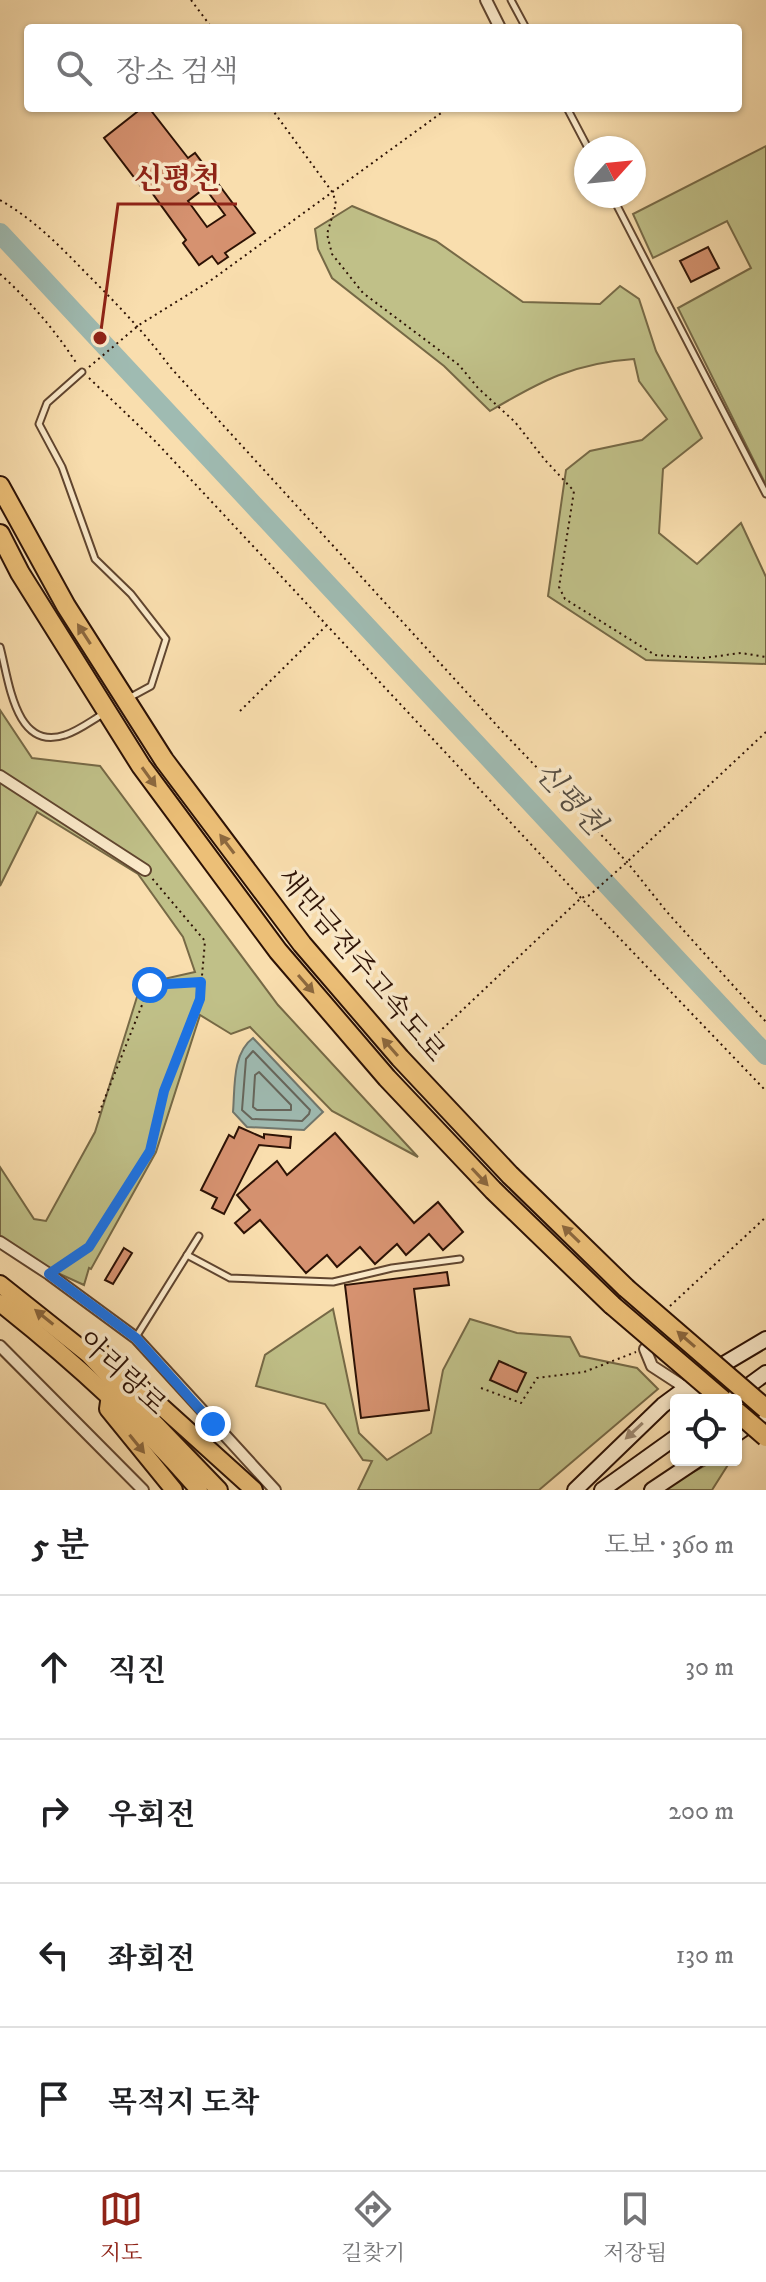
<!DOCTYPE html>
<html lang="ko">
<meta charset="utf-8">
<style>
:root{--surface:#fff;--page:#f2f2f2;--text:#202124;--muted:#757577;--line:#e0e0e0;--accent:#8f2418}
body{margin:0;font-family:"IM FELL DW Pica","Noto Serif KR",serif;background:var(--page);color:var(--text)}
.controls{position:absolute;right:24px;bottom:24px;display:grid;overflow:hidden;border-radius:8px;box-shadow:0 2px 6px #0004}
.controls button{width:72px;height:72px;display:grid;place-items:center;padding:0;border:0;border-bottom:2px solid var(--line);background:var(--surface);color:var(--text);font:40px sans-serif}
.compass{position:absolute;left:574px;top:136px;width:72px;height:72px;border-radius:50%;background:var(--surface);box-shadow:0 2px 6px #0004;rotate:63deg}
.stop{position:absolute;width:24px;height:24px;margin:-18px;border:6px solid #1a73e8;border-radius:50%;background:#fff}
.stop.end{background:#1a73e8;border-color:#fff;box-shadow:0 2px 8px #0008}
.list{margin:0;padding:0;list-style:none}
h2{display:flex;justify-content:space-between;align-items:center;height:104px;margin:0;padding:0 32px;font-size:34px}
h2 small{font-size:26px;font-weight:400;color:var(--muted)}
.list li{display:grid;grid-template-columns:52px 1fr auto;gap:24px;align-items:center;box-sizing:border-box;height:144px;padding:0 32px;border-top:2px solid var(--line)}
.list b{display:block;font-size:30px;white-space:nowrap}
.list em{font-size:26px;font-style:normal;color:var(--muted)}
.icon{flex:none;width:44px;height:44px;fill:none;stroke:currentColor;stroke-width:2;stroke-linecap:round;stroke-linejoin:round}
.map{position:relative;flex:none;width:766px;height:1490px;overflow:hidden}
.search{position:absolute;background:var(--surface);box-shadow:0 2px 6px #0004;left:24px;right:24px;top:24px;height:88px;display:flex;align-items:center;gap:20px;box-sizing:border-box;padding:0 28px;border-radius:8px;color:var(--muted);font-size:30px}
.sheet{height:680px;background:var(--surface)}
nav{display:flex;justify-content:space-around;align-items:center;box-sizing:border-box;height:112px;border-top:2px solid var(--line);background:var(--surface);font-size:22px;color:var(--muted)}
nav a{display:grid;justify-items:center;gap:4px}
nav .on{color:var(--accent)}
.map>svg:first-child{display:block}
.green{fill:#c0c088;stroke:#766946;stroke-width:2}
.water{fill:#9fbbb2;stroke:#71776d;stroke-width:2}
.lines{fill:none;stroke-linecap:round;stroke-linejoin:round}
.shore{stroke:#66665c;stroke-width:2}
.river{stroke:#9fbbb2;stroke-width:20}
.building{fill:#d69270;stroke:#2d1205;stroke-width:2;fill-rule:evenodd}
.service-casing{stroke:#60452f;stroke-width:9}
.minor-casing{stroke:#60452f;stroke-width:14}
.secondary-casing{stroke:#2d1205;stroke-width:18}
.trunk-casing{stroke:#2d1205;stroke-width:20}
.motorway-casing{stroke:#2d1205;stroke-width:22}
.path{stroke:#2d1205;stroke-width:2;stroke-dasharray:2 4;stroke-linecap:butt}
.service{stroke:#fbeaca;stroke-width:5}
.minor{stroke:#fbeaca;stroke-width:10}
.secondary{stroke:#fbeaca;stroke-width:14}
.trunk{stroke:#ecbf77;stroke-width:16}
.motorway{stroke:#ecbf77;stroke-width:18}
.motorway-bridge-casing{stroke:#2d1205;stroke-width:22;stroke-linecap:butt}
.motorway-bridge{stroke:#ecbf77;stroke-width:18}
.oneway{fill:#8c683e}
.oneway2{fill:#9e8971}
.route{stroke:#1a73e8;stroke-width:10}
.labels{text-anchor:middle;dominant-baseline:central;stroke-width:7;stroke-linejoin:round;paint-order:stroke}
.street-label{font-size:28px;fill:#2d1205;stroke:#fbeaca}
.water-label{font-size:30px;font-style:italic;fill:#554d42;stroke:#fbeaca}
.leader{fill:none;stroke:#8f2418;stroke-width:3}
.callout-dot{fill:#8f2418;stroke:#fbeaca;stroke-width:3}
.callout-label{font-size:30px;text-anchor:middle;font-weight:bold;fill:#8f2418;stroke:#fbeaca;stroke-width:7;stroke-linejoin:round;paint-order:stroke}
</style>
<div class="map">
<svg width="766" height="1490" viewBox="0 0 766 1490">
<rect width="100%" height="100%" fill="#f9deae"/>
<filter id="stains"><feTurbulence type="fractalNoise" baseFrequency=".0025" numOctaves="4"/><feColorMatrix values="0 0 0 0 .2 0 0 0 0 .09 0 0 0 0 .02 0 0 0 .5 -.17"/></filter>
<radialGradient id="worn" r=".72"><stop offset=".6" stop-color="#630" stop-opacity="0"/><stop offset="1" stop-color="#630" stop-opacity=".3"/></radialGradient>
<g class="green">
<polygon points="766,146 766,485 678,308 751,268 727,221 653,258 633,214"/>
<path d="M352,206L436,241L523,302L600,304L620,286L639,299L656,351L702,438L663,469L659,533L697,564L741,523L766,577V664L646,660L548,596L566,470L590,451L642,440L667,419L639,381L634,359C574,363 541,381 490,411L444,366L332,278L318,249L315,229Z"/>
<polygon points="0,710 32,758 100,766 278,1005 418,1157 332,1111 250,1027 231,1034 200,1015 156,1152 91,1269 89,1268 84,1285 49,1269 0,1239 0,1167 34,1219 46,1221 95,1132 141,984 195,972 183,937 138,874 37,812 0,886"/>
<polygon points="333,1309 359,1433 387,1460 431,1433 443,1370 470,1319 517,1333 570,1337 580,1356 637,1368 658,1389 539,1490 358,1490 372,1461 363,1460 325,1404 256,1386 265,1355"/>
<polygon points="715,1460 731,1460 712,1490 660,1490"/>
</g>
<path class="water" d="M253,1038L323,1112L304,1130L247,1127L233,1112C235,1088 232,1053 253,1038Z"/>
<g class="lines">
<g class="shore">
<polygon points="253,1051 310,1110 309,1114 302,1121 252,1119 242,1110 246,1059"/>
<polygon points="259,1072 291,1105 291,1110 257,1110 253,1107 255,1075"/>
</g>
<polyline class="river" points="0,233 766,1055"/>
</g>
<g class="building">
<path d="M142,108H149L188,158L195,153L255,233L225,253L228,257L218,264L212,256L199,265L183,243L186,240L147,186L143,189L104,138ZM205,188L225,215L207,227L188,201Z"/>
<polygon points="708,247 719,268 691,282 680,261"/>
<polygon points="239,1127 264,1138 264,1134 291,1137 290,1148 259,1145 224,1214 212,1208 217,1198 201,1190 229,1135 234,1138"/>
<polygon points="335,1133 414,1223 438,1202 463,1232 443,1250 429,1234 406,1255 397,1244 375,1264 360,1247 337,1267 327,1255 306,1273 260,1220 244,1233 235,1223 250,1210 237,1195 277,1161 287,1175"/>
<polygon points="124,1248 132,1253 113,1284 105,1280"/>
<polygon points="447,1272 449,1285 414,1289 429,1410 361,1418 345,1285"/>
<polygon points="499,1361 526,1373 517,1392 490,1380"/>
</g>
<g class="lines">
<defs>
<g id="service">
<polyline points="511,0 526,28"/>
<polyline points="567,108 588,148"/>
<polyline points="612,196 766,494"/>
<polyline points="82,372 47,403 39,424 62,467 95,559 131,594 166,639 151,686 127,699"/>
<path d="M0,647C9,680 15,752 65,735C78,731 91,721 103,714"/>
<polyline points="187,1255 230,1278 333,1282 392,1268 460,1259"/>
<polyline points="136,1337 199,1236"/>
</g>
<g id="minor">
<polyline points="486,0 500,28"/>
<polyline points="0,776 145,870"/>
<polyline points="0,1242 49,1274 136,1338 275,1490"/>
<polyline points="0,1346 143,1490"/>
<polyline points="645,1349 652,1366 695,1394"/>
</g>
<g id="secondary">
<polyline points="729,1400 766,1373"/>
<polyline points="736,1434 766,1413"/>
<polyline points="575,1490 663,1405 697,1380 766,1339"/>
<polyline points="602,1490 676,1437"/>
<polyline points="652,1490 697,1460"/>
</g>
<g id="trunk">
<polyline points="0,1284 88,1354 219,1490"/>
<path d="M0,1303C72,1360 139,1420 199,1490"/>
<polyline points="96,1353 101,1352 254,1490"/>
<polyline points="110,1395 108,1409 174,1490"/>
</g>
<g id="motorway">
<polyline points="0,486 66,606 164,760 302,944 400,1058 510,1175 626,1288"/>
<polyline points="0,534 20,573 141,766 278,951 387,1078 493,1190 612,1305"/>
</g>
</defs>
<use href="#service" class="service-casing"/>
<use href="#minor" class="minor-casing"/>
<use href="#secondary" class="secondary-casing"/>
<use href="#trunk" class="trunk-casing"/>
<use href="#motorway" class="motorway-casing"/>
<g class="path">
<polyline points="191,0 212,28"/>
<polyline points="271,108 333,193 336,204 327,234 332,254 363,293 459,365 478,388 515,422 545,460 574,491 559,587 565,599 655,655 703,658 741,653 766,657"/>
<path d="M0,200C33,219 59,245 85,272C116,303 145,333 171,368L501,730L627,862L667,912L766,1022"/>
<path d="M0,274C30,301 55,330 77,364"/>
<polyline points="89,367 139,325 210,281 448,108"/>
<polyline points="89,378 156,442 581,898 766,1091"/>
<polyline points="240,711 326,626"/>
<polyline points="438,1033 581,898 590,895 627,862 766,732"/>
<polyline points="99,1113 150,985 200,983"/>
<polyline points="57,1268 89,1247 150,1151 164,1091 200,999 205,941 151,877"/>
<polyline points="670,1306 766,1217"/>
<polyline points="481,1388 521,1403 537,1378 584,1372 636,1352"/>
</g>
<use href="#service" class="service"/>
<use href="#minor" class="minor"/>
<use href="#secondary" class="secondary"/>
<use href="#trunk" class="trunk"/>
<use href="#motorway" class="motorway"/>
<defs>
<g id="motorway-bridge">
<polyline points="626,1288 766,1409"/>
<polyline points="612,1305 723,1400"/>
<polyline points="736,1411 766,1437"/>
</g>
</defs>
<use href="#motorway-bridge" class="motorway-bridge-casing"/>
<use href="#motorway-bridge" class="motorway-bridge"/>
</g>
<defs><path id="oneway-solid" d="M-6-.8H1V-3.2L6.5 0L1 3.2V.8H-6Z" transform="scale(2)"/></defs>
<g class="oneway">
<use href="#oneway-solid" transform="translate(84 634) rotate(-123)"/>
<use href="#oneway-solid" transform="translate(149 777) rotate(54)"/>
<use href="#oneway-solid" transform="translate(227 844) rotate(-127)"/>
<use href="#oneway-solid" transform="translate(306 984) rotate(49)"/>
<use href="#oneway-solid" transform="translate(390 1047) rotate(-131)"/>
<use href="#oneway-solid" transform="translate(480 1177) rotate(47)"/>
<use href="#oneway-solid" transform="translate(571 1234) rotate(-136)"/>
<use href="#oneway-solid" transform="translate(44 1317) rotate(-141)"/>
<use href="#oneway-solid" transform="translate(686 1339) rotate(-139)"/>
<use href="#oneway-solid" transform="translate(137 1444) rotate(51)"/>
</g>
<use class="oneway2" href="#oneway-solid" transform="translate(634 1431) rotate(137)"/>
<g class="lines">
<polyline class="route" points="150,985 201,982 200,999 164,1091 150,1151 89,1247 49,1274 136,1338 213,1424"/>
</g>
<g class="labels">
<g class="street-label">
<text transform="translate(361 965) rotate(50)">새만금전주고속도로</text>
<text transform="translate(122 1373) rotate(43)">아리랑로</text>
</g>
<g class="water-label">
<text transform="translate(569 799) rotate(47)">신평천</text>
</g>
</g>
<path class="leader" d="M100 338L118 204H237"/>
<circle class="callout-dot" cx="100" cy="338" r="8"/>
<g class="callout-label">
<text x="177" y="188">신평천</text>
</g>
<rect width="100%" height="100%" filter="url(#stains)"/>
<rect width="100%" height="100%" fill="url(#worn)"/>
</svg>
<div class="controls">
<button><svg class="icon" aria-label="locate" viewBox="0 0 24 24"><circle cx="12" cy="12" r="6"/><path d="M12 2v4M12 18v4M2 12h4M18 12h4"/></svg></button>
</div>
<svg class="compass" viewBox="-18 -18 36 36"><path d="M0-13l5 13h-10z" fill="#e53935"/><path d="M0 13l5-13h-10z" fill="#757577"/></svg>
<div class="stop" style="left:150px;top:985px"></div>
<div class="stop end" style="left:213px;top:1424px"></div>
<div class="search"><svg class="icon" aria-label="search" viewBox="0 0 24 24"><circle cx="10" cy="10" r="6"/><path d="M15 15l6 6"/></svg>장소 검색</div>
</div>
<section class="sheet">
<h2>5 분<small>도보 · 360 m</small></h2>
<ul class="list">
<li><svg class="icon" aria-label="ahead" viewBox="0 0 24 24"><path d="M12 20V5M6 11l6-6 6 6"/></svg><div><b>직진</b></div><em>30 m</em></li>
<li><svg class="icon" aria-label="right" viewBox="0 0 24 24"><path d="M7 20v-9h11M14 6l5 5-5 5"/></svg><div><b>우회전</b></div><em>200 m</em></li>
<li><svg class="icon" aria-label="left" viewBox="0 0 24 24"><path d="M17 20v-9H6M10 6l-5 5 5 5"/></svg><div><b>좌회전</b></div><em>130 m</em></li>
<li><svg class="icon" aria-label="arrive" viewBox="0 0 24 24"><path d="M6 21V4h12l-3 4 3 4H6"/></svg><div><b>목적지 도착</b></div></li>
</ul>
</section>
<nav>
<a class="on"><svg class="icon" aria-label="map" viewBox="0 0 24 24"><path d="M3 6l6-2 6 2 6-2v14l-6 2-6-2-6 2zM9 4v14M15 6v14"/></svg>지도</a>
<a><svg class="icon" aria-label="directions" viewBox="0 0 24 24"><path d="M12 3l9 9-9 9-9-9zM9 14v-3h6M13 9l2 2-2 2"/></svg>길찾기</a>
<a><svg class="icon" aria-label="saved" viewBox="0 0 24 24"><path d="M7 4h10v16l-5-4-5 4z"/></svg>저장됨</a>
</nav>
